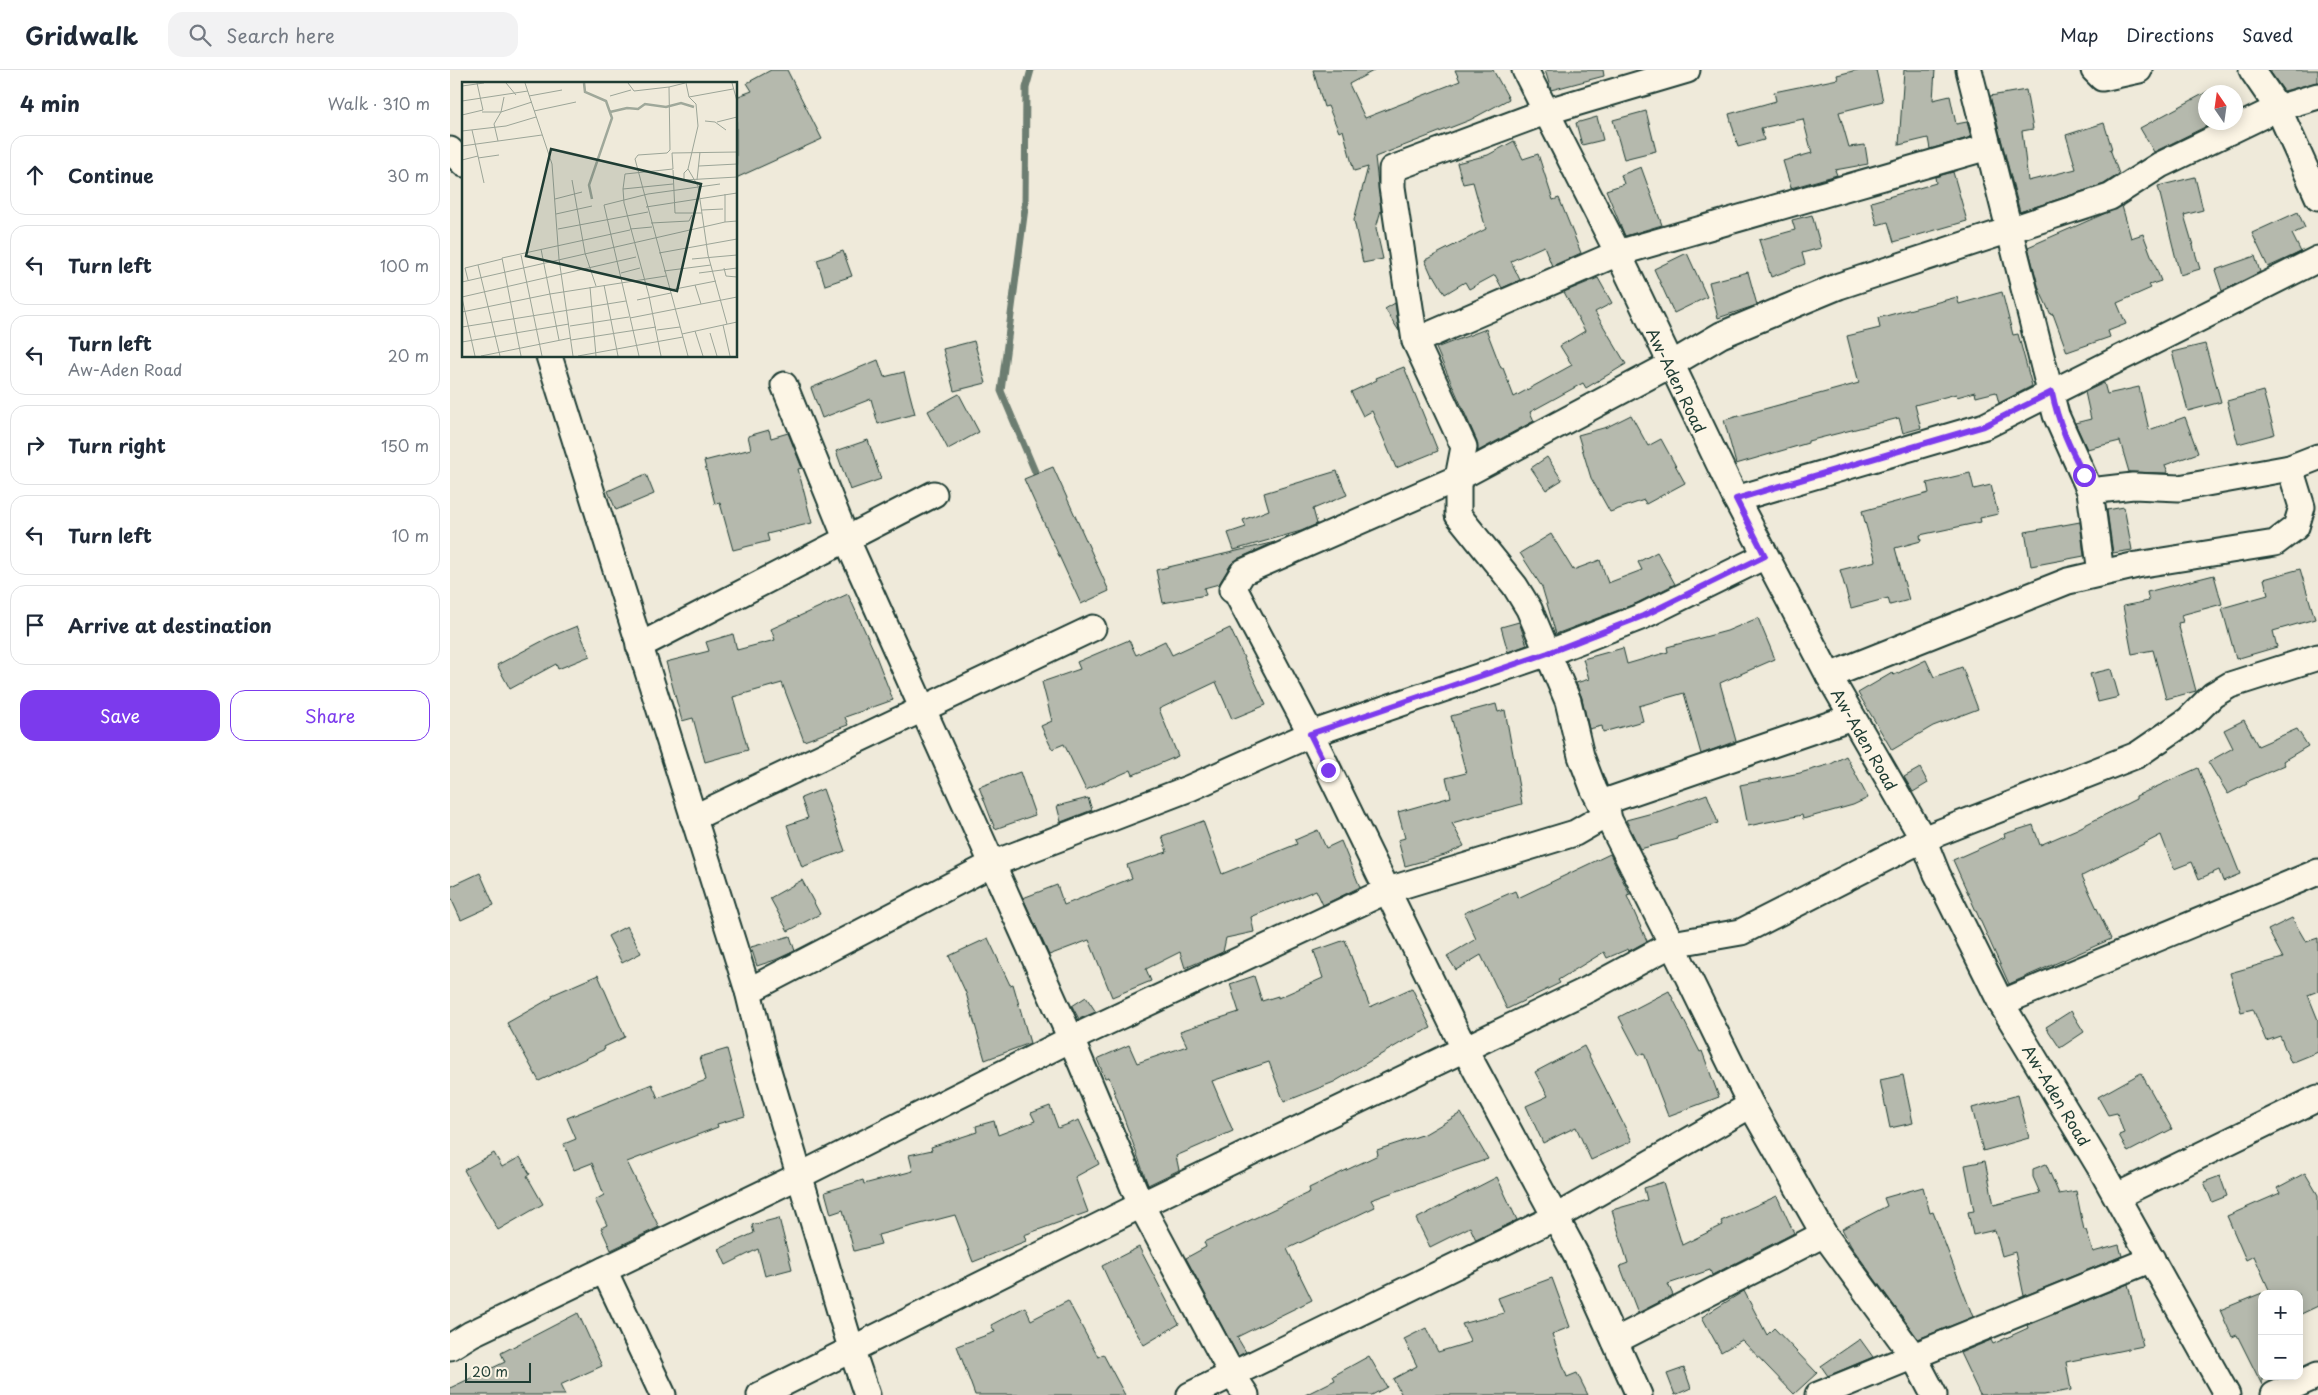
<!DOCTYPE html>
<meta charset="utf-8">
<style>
:root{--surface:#fff;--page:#f2f2f3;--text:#1f2937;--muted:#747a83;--line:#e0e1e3;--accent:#7c3aed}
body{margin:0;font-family:"Playpen Sans",sans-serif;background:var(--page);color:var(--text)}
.controls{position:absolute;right:15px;bottom:15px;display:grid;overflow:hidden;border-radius:10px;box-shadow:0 2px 12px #0003}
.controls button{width:45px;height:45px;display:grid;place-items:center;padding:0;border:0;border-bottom:1px solid var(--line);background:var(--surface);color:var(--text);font:25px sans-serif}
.compass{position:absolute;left:1748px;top:15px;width:45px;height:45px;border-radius:50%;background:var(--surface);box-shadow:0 2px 12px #0003;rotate:347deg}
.scale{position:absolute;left:15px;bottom:12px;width:66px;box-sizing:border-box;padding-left:5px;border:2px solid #1f3d34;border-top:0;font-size:14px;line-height:18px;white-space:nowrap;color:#1f3d34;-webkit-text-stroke:4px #fcf5e5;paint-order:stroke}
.stop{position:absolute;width:15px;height:15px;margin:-11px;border:4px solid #7c3aed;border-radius:50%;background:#fff}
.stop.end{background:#7c3aed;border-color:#fff;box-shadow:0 1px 5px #0008}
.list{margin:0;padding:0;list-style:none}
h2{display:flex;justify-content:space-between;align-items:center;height:65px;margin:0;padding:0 20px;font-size:21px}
h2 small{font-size:16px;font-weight:400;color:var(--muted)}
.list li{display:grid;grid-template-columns:32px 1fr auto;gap:15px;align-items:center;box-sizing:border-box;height:80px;margin:0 10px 10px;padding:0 10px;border:1px solid var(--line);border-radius:15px}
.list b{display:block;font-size:19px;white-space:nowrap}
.list p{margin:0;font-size:16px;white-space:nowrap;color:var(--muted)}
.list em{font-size:16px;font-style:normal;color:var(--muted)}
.actions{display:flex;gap:10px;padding:15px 20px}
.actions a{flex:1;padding:11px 0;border:1px solid var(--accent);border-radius:15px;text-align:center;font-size:18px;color:var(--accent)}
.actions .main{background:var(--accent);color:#fff}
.icon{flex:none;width:28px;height:28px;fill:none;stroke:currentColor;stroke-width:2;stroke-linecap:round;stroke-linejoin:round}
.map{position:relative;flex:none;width:1868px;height:1325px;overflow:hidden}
header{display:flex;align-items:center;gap:30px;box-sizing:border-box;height:70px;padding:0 25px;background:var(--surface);border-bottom:1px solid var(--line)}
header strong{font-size:24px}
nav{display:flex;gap:28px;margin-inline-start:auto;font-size:18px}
.search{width:350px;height:45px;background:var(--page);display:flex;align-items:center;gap:12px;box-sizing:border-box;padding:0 18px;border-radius:15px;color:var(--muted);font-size:19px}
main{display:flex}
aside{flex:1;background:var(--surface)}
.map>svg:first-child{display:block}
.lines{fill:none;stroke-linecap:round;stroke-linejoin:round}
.stream{stroke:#6c7d71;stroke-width:7}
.building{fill:#b5b9ad;stroke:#1f3d34}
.minor-casing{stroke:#1f3d34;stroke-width:29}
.minor{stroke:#fcf5e5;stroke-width:25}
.route{stroke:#7c3aed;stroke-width:6}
.labels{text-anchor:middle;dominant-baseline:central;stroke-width:4;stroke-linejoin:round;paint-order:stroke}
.street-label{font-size:16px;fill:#1f3d34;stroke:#fcf5e5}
.inset-river{fill:none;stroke:#9fa89a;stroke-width:2.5}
.inset-road{fill:none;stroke:#9ca598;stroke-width:1}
.view{fill:#1f3d34;fill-opacity:0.15;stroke:#1f3d34;stroke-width:2.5}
.inset-edge{fill:none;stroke:#1f3d34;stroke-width:2.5}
</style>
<header>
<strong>Gridwalk</strong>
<div class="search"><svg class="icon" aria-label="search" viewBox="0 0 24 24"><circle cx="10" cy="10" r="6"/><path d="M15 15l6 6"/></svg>Search here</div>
<nav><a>Map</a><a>Directions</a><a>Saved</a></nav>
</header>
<main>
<aside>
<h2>4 min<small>Walk · 310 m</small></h2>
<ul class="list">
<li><svg class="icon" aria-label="ahead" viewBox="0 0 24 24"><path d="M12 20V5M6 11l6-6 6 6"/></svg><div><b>Continue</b></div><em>30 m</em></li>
<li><svg class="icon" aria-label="left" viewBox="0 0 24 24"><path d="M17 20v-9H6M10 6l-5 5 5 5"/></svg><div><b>Turn left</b></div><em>100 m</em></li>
<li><svg class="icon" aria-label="left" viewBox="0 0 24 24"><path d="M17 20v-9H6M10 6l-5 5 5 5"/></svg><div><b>Turn left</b><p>Aw-Aden Road</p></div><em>20 m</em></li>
<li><svg class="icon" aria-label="right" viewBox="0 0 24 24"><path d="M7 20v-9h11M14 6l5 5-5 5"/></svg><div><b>Turn right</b></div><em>150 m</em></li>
<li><svg class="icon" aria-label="left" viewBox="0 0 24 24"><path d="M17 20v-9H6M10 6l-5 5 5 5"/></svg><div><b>Turn left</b></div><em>10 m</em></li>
<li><svg class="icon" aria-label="arrive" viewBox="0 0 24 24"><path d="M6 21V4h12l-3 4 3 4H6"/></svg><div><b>Arrive at destination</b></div></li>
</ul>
<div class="actions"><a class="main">Save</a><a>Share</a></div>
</aside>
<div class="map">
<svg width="1868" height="1325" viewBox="0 0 1868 1325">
<rect width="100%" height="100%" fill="#efeada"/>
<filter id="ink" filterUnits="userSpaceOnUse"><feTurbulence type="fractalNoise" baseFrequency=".02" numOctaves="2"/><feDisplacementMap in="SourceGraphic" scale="10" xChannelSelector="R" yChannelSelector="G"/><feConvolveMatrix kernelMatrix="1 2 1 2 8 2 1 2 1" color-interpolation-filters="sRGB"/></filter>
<g filter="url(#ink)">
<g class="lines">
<polyline class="stream" points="581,0 576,18 575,138 551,321 589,411"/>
</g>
<g class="building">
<polygon points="321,0 337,0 372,69 286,108 286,27 302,21 297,13"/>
<polygon points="863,0 925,0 899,14 915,48 1010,11 1005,0 1043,0 1059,29 1020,50 925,87 931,140 926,158 933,189 913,193 904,150 918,97 904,101 893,60 889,62 878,36 874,37"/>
<polygon points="1095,0 1153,0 1154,6 1101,20"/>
<polygon points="1407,0 1426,0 1433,31 1389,42 1399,77 1415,75 1418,94 1385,100 1387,105 1341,118 1333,91 1362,83 1353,49 1311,58 1314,70 1288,77 1279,44 1326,31 1324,22 1388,9 1387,5"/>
<polygon points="1454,0 1485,0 1483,30 1500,26 1506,54 1517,52 1521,67 1480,79 1478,68 1449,75"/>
<polygon points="1819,0 1868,0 1868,12 1834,21"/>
<polygon points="1766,17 1769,22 1756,22 1756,52 1765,52 1704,82 1690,58"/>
<polygon points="1576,20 1583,59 1572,61 1578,111 1626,99 1616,65 1654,53 1662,79 1660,79 1669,104 1654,114 1570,142 1540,26"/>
<polygon points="1196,41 1206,81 1174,89 1163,50"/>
<polygon points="1147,47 1153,70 1132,75 1126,53"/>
<polygon points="1064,71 1073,89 1088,84 1103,130 1109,128 1131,183 1102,196 1094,176 1061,191 1070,210 1052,218 1045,205 1019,219 1015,212 995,224 984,205 982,206 975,190 1036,159 1023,112 1013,114 1007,93 1038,85"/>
<polygon points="1191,97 1212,155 1175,166 1156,120 1174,114 1171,105"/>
<polygon points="1503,102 1517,151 1444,172 1438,152 1427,155 1421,132 1486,113 1485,107"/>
<polygon points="1745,107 1753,140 1734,145 1750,199 1730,205 1708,116"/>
<polygon points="1672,136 1681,168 1693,164 1711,211 1699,215 1701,218 1667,233 1676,254 1658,261 1660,267 1617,282 1603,244 1601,245 1589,219 1578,177"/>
<polygon points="1848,142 1855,158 1842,164 1851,182 1818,197 1802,163"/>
<polygon points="1362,145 1371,178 1352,183 1355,194 1321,207 1309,170 1345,160 1342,150"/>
<polygon points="393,181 402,206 375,215 367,190"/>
<polygon points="1237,183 1257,227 1224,243 1204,199"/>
<polygon points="1805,186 1810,202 1772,221 1765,200"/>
<polygon points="1298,202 1307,235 1268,248 1259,212"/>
<polygon points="1148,208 1162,233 1145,242 1176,294 1136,318 1133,313 1080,342 1084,351 1028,381 1027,371 986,278 1036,259 1051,298 1053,298 1064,327 1122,295 1110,276 1135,261 1114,222"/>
<polygon points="1552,222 1563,265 1568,264 1582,316 1549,333 1546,322 1526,327 1525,322 1507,327 1506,324 1465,335 1471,358 1453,363 1449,348 1358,371 1358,373 1286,394 1274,350 1409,313 1397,266 1430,258 1428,248 1507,227 1509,234"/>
<polygon points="945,233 949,261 935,239"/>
<polygon points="524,271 536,313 504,321 493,279"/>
<polygon points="1755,274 1771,332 1738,341 1722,282"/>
<polygon points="428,290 434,307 454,302 465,344 428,354 421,329 372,348 361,318"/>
<polygon points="954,297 988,381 946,398 922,341 913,346 901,322 927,310 926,308"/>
<polygon points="1654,313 1657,324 1689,317 1699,360 1735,347 1748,383 1715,395 1718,402 1716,403 1679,402 1670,371 1637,379 1625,353 1641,349 1635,322"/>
<polygon points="1813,321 1825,364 1788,374 1777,331"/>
<polygon points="509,324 529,362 498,379 478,341"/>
<polygon points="1181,345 1198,376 1211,369 1235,413 1196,434 1194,430 1160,442 1141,408 1128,365 1157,357"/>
<polygon points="319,360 321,368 338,363 352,398 348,399 362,453 317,464 319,471 283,480 270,433 265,434 254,391 301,379 298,366"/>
<polygon points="418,370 431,409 400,420 386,381"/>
<polygon points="1097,387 1112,410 1096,420 1081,398"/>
<polygon points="603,397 659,521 631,534 574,409"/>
<polygon points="887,401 897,425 863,439 867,454 851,461 784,480 778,463 796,457 793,450 819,440 814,423"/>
<polygon points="1520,403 1524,419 1541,415 1548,444 1530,448 1531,452 1470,465 1471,471 1445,478 1459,530 1440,535 1438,528 1401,538 1390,500 1426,491 1412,441 1479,423 1477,413"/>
<polygon points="196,404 204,424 166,440 158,421"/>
<polygon points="1674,437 1682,480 1663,483 1657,440"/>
<polygon points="1630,452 1634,486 1581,496 1575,462"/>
<polygon points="1101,464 1123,500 1150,490 1158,513 1192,500 1188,492 1207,482 1225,514 1187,533 1106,564 1092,517 1070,483"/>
<polygon points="825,472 787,489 781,494 769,514 754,518 756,525 713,533 706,500"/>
<polygon points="1850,499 1865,549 1823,561 1827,577 1786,589 1772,538 1818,525 1814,509"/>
<polygon points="1764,505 1772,534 1731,545 1733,552 1728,553 1746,621 1716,629 1703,580 1682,584 1673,536 1699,531 1697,522"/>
<polygon points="398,524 424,581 443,630 395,647 398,655 354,671 332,613 283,627 298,680 255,692 243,648 232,651 216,592 259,581 256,572 283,564 287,580 325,570 321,559"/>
<polygon points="1308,548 1325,589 1270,613 1286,671 1251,684 1234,623 1189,636 1193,651 1153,662 1152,656 1139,659 1132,628 1126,613 1139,609 1133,589 1173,578 1177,594 1218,582 1217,577 1277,561"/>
<polygon points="1069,552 1077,575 1058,582 1051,557"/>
<polygon points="127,556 140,586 108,599 106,594 60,619 47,595 100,567"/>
<polygon points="780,558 816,635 782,649 766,612 709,639 728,686 683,705 681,700 636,720 614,674 602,679 591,656 602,651 592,612 630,599 627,592 679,570 686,585 715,571 722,585"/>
<polygon points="1476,590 1484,607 1512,597 1528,639 1483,656 1442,680 1408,623 1442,603 1444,605"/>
<polygon points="1661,599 1669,627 1648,632 1640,604"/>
<polygon points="1046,634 1048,642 1055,640 1072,734 1002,753 1014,776 995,785 955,796 948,770 955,768 948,742 1001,727 996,708 1016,703 1001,646"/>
<polygon points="1794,650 1808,676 1847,659 1858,676 1833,691 1835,695 1796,712 1797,714 1778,724 1758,692 1783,678 1774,660"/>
<polygon points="1396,686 1418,728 1403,735 1353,749 1352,745 1298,756 1290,715 1350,703 1381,694"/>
<polygon points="1470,698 1478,713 1463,722 1454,707"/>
<polygon points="1748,698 1790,804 1773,811 1769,800 1749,809 1742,792 1724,799 1711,765 1632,806 1661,869 1559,914 1503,790 1555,767 1554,764 1583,755 1590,775 1627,759 1686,729 1686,726"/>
<polygon points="570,702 585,745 545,759 529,717"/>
<polygon points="373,719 395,781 352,797 337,755 358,748 351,728"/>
<polygon points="1257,724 1268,753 1227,767 1228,769 1190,779 1176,750 1210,741"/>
<polygon points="638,728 642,740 611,752 607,736"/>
<polygon points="753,751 772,804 847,774 845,770 868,760 876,778 891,771 910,817 873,835 866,820 801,847 804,862 776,868 773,882 735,898 730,882 696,899 701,911 662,927 639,870 599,885 573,828 607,815 614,835 682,808 677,795 717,782 712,766"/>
<polygon points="1160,784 1180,825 1177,826 1197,871 1179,881 1178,879 1157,888 1154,882 1108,910 1110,913 1057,939 1031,885 1006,900 997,886 1026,869 1014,843 1065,821 1068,828"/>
<polygon points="30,803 44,835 11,850 0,826 0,817"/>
<polygon points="352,810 370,844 338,861 320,828"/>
<polygon points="1842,848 1856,872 1868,868 1868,921 1858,925 1868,950 1868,982 1841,993 1830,966 1816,971 1803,939 1791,942 1780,903 1833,888 1818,860"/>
<polygon points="177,856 191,883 172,893 158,866"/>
<polygon points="340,866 345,881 325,890 307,896 301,877"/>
<polygon points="538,868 560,915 563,914 580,973 535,990 516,923 499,886"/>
<polygon points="895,870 920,937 962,918 981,958 954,971 884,1012 834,1032 819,992 762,1011 783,1061 726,1086 729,1100 698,1115 659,1007 655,1008 647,989 679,975 687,993 737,976 730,961 789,942 780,914 804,906 812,931 828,926 828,928 873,908 864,881"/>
<polygon points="148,905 175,967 154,977 155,979 89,1011 57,953 103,927 102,925"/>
<polygon points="1219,921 1250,982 1252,981 1269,1027 1218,1046 1194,983 1189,985 1169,947"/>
<polygon points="636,927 646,942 629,949 622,936"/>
<polygon points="1621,941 1634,962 1610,978 1596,957"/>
<polygon points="1134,976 1182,1071 1141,1090 1126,1057 1093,1073 1076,1036 1098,1026 1085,1002"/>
<polygon points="277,979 295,1046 267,1054 268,1057 177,1092 209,1157 161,1180 151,1158 157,1155 145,1130 154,1125 142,1093 124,1100 114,1074 126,1069 117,1048 202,1014 208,1028 256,1010 250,987"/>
<polygon points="1691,1003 1722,1059 1678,1082 1669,1065 1674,1063 1667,1043 1658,1045 1648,1027"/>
<polygon points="1453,1005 1463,1053 1440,1058 1430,1010"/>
<polygon points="1568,1025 1579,1068 1533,1081 1522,1038"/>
<polygon points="600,1036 608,1058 629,1050 649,1094 625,1107 638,1142 574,1165 576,1171 523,1192 505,1145 428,1165 431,1174 404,1181 393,1140 381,1144 375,1122 413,1110 414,1114 463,1101 459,1085 482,1080 481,1077 527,1062 526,1056 544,1051 548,1065 585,1051 581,1043"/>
<polygon points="1011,1043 1038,1089 921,1130 925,1137 837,1179 862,1230 787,1267 796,1282 788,1286 736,1188 756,1177 754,1172 860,1122 859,1118 928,1085 927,1080 975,1064"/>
<polygon points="44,1083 52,1097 70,1087 80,1104 77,1106 93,1134 48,1160 14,1100"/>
<polygon points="1535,1091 1544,1135 1590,1123 1583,1107 1583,1099 1596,1094 1609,1124 1626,1121 1634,1160 1636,1160 1643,1182 1669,1175 1672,1186 1574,1226 1565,1182 1552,1186 1545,1160 1523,1165 1518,1142 1524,1141 1515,1095"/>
<polygon points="1855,1103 1868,1125 1868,1236 1849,1245 1849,1224 1821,1224 1804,1186 1796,1190 1777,1146 1830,1123 1827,1118"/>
<polygon points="1770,1106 1777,1126 1762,1132 1754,1112"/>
<polygon points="1047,1107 1067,1150 1026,1170 1020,1157 980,1177 966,1149"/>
<polygon points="1213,1112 1232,1175 1273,1155 1271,1151 1327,1126 1344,1163 1262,1205 1260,1200 1218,1214 1223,1225 1188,1243 1170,1196 1178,1193 1162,1140 1197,1130 1194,1118"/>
<polygon points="1473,1117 1480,1143 1483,1142 1523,1247 1468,1269 1401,1176 1392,1159 1437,1136 1434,1128"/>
<polygon points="329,1148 342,1199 315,1206 308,1179 276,1195 269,1179 304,1163 302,1155"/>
<polygon points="689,1177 729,1254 694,1275 672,1239 652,1196"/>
<polygon points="1102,1208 1120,1257 1102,1264 1117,1307 1127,1303 1138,1325 952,1325 943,1309 967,1296 954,1269 976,1258 988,1282 1021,1272 1012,1254 1054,1243 1048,1228"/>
<polygon points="1678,1214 1693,1276 1616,1292 1621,1320 1594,1325 1530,1325 1510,1283 1541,1270 1543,1274 1578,1258 1577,1255"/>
<polygon points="1294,1221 1317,1265 1324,1258 1367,1303 1344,1324 1292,1270 1271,1282 1252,1247"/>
<polygon points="1812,1223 1812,1315 1787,1265 1782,1267 1770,1240"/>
<polygon points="618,1231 648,1287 653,1284 675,1325 525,1325 507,1276 545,1262 541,1255 575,1237 581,1250"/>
<polygon points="128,1243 152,1296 110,1315 115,1325 0,1325 0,1318 55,1292 51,1283"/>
<polygon points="1410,1269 1423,1287 1378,1306 1371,1296"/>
<polygon points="919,1286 937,1317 922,1325 855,1325 885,1310 883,1306"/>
<polygon points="1234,1298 1241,1318 1225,1325 1217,1304"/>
</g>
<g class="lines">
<defs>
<g id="minor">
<polyline points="1075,0 1168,183 1286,429 1379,606 1473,769 1487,804 1551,933 1651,1099 1777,1325"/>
<polyline points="1237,0 1095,42 942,99 942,117 965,271 1168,183 1538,77"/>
<polyline points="1519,0 1606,345 1640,421 1683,416 1729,418 1840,398 1868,387"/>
<polyline points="1644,0 1652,8 1689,0"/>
<polyline points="1802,0 1828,38 1868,127"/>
<polyline points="0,80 14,94"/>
<polyline points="965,271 1014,377 1008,408 1008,445 1065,516 1079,539 1118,631 1131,686 1144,720 1222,874 1301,1035 1374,1164 1464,1287 1484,1325"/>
<polyline points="99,286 298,921 314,987 401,1278 417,1325"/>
<polyline points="334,315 396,468 621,969 691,1135 782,1304 796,1325"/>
<polyline points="1640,421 1651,503"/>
<polyline points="1286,429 1535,356 1868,189"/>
<polyline points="189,576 484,424"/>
<polyline points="1379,606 1618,511 1687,495 1825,473 1846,457 1852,437 1840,398"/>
<polyline points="1151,733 1402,647"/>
<polyline points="243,748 643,558"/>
<polyline points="298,921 542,794 740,718 861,664 1098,583 1193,546 1315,486"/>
<polyline points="1551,933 1868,802"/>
<polyline points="1667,1126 1868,1028"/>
<polyline points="154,1200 213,1325"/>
<polyline points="1165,1271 1374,1164"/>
<polyline points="0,1277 21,1264 351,1105 621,969 938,820 1125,763 1158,744"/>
<polyline points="310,1325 691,1135 1139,919 1222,874 1291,862 1473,769 1687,685 1738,650 1763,625 1780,615 1868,587"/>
<polyline points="740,1325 1106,1147 1301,1035"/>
<polyline points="1189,1325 1127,1187 1014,978 861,664 786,522 782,520 793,502 1008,408 1220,295 1271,265 1389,216 1660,127 1710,95 1828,38 1868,26"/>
<polyline points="1368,1325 1702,1189"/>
<polyline points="1824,1325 1868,1305"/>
</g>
</defs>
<use href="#minor" class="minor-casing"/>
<use href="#minor" class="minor"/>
</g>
</g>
<g class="lines" filter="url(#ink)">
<path class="route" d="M878,700L860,664L1098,583L1193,546L1315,486L1286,429L1534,356L1602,322C1608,353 1620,378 1634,405"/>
</g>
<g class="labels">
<g class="street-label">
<text transform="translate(1227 310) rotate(64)">Aw-Aden Road</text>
<text transform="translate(1415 669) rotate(60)">Aw-Aden Road</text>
<text transform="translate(1607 1025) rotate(59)">Aw-Aden Road</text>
</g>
</g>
<g transform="translate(12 12)">
<rect width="275" height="275" fill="#efeada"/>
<path class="inset-river" d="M122,1L123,10L144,19L150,36L127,103L130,117M148,30L165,26L176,27L183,22L204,25L219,21L232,25"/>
<path class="inset-road" d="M44,1L54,13M63,1L90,82L97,177L111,274M166,1L172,9L207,5M223,1L207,5L208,68L205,71L176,73L173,77L226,274M224,1L227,15L234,22L236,44L226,87L236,104L246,173L265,242M270,1L275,19M0,4L22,1M67,14L100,8M148,14L169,8M227,15L271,7M0,19L66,9M72,29L114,20M20,30H39L70,20M0,33L21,28L15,1M243,39L253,40L264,48M255,40L275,35M0,49L44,44L74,35M36,59L32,42L39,30L42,15M0,64L80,53M16,74L22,101M16,76L37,73M0,78L16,74L10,48M237,84L275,82M226,87L222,91V98L275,95M211,88L213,131H240M110,98L123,171L134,204M235,98L238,70M211,102L161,107L163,92L211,87L210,71L275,70M161,107L162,121L187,214L199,274M263,112V140L275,139M93,117L120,110M184,125L275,111M240,128L261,127M94,132L130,124M189,141L227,139L230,133M96,147L186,130M168,147L190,145M79,167L97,258M197,171L275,157M59,173L80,274M230,177L275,173M16,183L38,274M262,186L264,194L275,195M202,189L249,183M159,191L178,186M237,191L275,186M6,198L3,186L40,177M0,200L263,140M142,203L156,274M233,203L239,222M128,205L134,274M208,208L254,199M0,215L174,175M0,216L13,274M175,218L209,211M0,230L88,212L204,194M168,236L275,215M261,243L268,274M108,244L167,235M0,245L164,219M195,248L218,245M233,249L241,274M248,251L255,274M220,252L275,240M109,258L194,245M0,260L107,242M19,274L109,256M59,274L40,176L168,148M116,274L221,255M177,274L142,123L186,112L258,102"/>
<path class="view" d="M89,67L239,102L215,209L64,174Z"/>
<rect width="275" height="275" class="inset-edge"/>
</g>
</svg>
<div class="controls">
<button>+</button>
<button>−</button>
</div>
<svg class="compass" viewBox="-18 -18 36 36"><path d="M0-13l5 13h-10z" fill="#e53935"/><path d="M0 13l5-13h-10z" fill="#747a83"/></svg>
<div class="scale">20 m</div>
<div class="stop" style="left:1634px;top:405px"></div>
<div class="stop end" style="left:878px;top:700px"></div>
</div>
</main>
